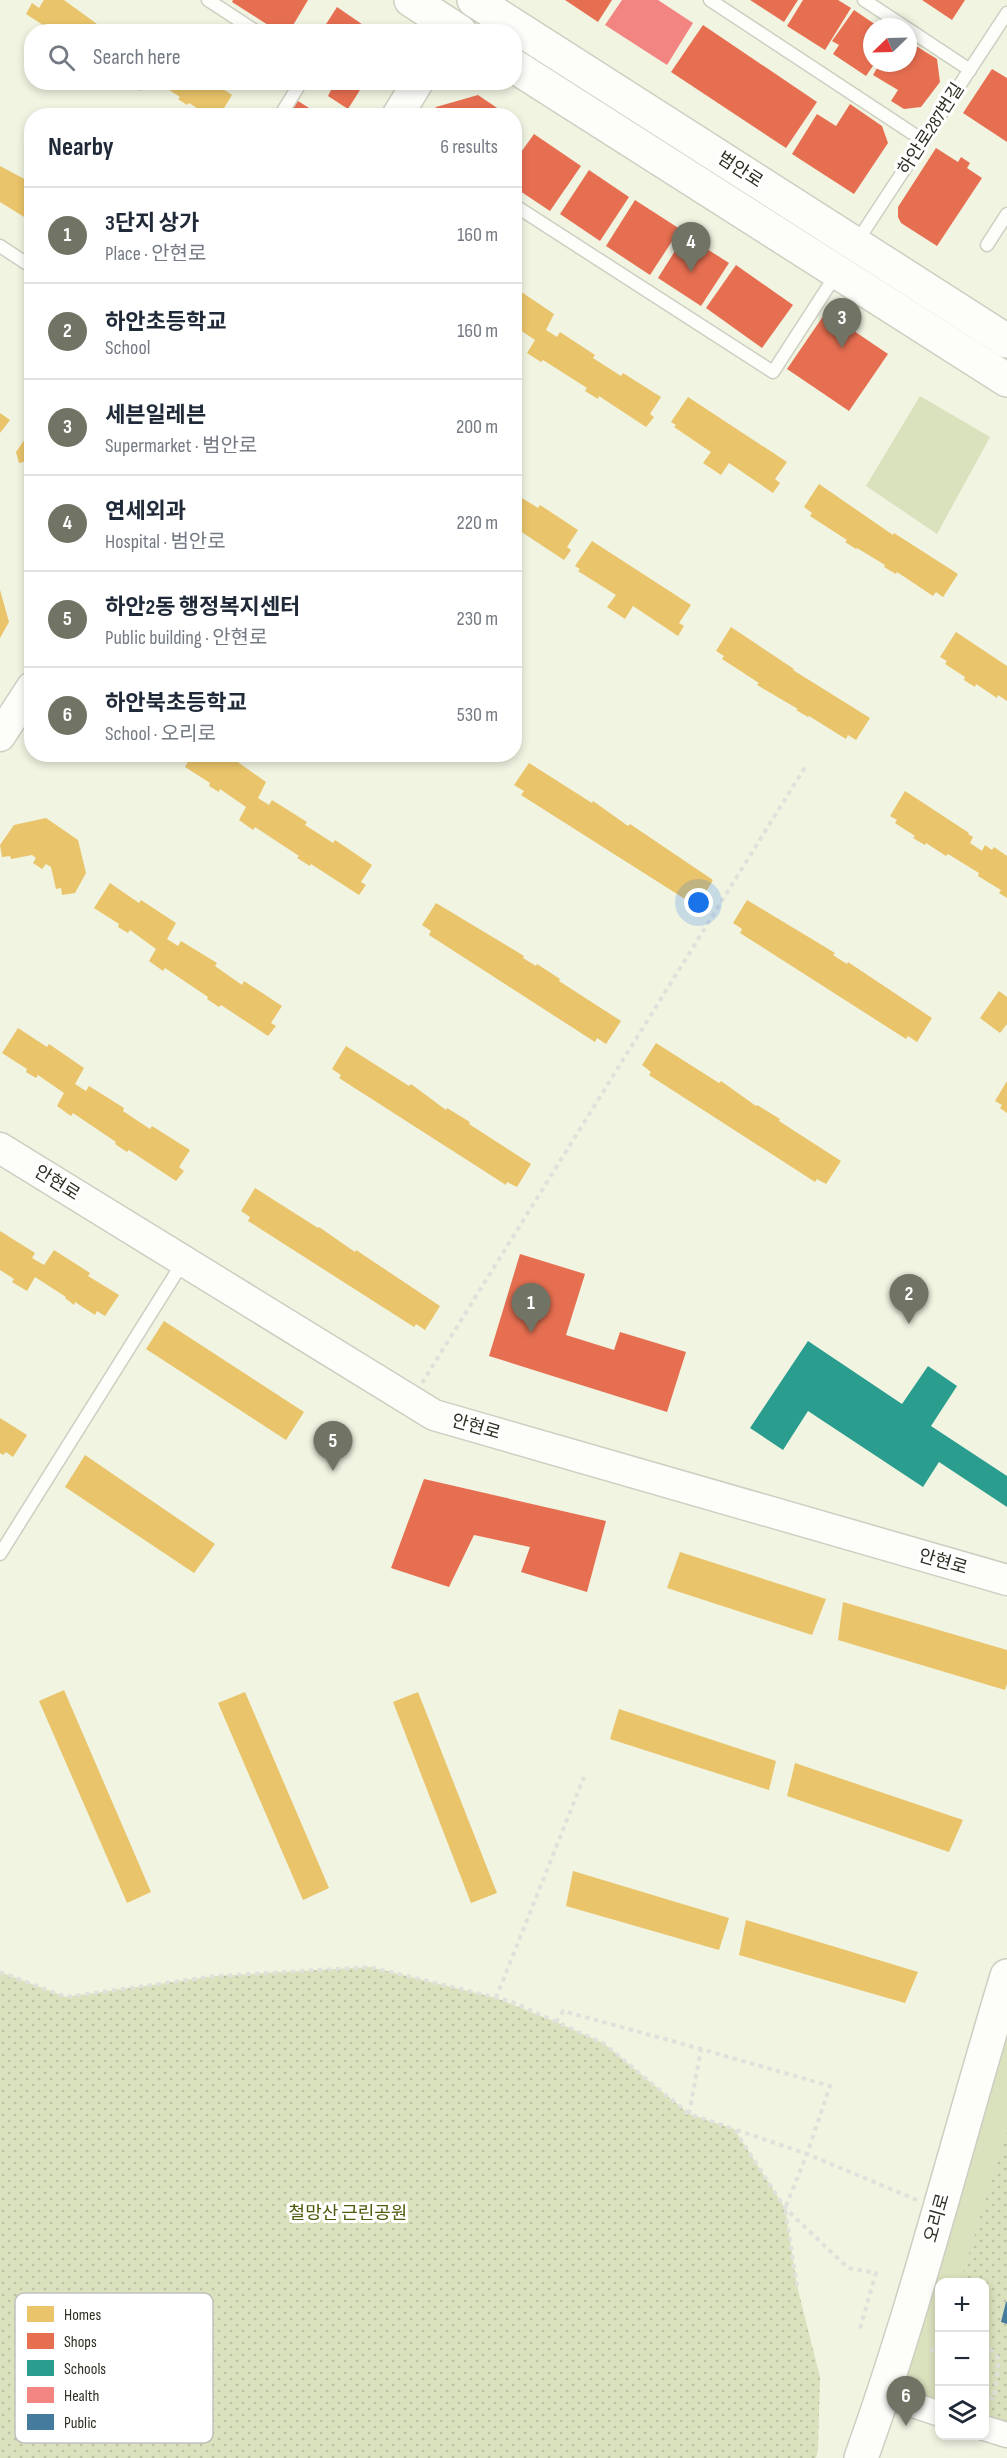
<!DOCTYPE html>
<meta charset="utf-8">
<style>
:root{--surface:#fff;--page:#f6f6f7;--text:#1f2937;--muted:#747a83;--line:#e0e1e3;--accent:#717465}
body{margin:0;font-family:"Sofia Sans Condensed","Noto Sans KR",sans-serif;background:var(--page);color:var(--text)}
.controls{position:absolute;right:18px;bottom:18px;display:grid;overflow:hidden;border-radius:12px;box-shadow:0 3px 9px #0003}
.controls button{width:54px;height:54px;display:grid;place-items:center;padding:0;border:0;border-bottom:2px solid var(--line);background:var(--surface);color:var(--text);font:30px sans-serif}
.compass{position:absolute;left:863px;top:18px;width:54px;height:54px;border-radius:50%;background:var(--surface);box-shadow:0 3px 9px #0003;rotate:247deg}
.you{position:absolute;left:699px;top:903px;width:21px;height:21px;margin:-15px;border:4px solid #fff;border-radius:50%;background:#1a73e8;box-shadow:0 0 0 9px #1a73e833}
.badge{display:grid;place-items:center;width:39px;height:39px;border-radius:50%;background:var(--accent);color:#fff;font-size:20px;font-weight:700}
.pin{position:absolute;translate:-50% -50px;filter:drop-shadow(0 2px 3px #0008)}
.pin::after{content:'';position:absolute;top:32px;width:21px;height:18px;background:inherit;clip-path:polygon(0 0,100% 0,50% 100%)}
.list{margin:0;padding:0;list-style:none}
h2{display:flex;justify-content:space-between;align-items:center;height:78px;margin:0;padding:0 24px;font-size:26px}
h2 small{font-size:20px;font-weight:400;color:var(--muted)}
.list li{display:grid;grid-template-columns:39px 1fr auto;gap:18px;align-items:center;box-sizing:border-box;height:96px;padding:0 24px;border-top:2px solid var(--line)}
.list b{display:block;font-size:22px;white-space:nowrap}
.list p{margin:0;font-size:20px;white-space:nowrap;color:var(--muted)}
.list em{font-size:20px;font-style:normal;color:var(--muted)}
.icon{flex:none;width:33px;height:33px;fill:none;stroke:currentColor;stroke-width:2;stroke-linecap:round;stroke-linejoin:round}
.map{position:relative;flex:none;width:1007px;height:2458px;overflow:hidden}
.search{position:absolute;background:var(--surface);box-shadow:0 3px 9px #0003;left:24px;top:24px;width:498px;height:66px;display:flex;align-items:center;gap:15px;box-sizing:border-box;padding:0 21px;border-radius:24px;color:var(--muted);font-size:22px}
.panel{position:absolute;background:var(--surface);box-shadow:0 3px 9px #0003;left:24px;top:108px;width:498px;height:654px;border-radius:24px}
.map>svg:first-child{display:block}
.green{fill:#dae1bd}
.park{fill:url(#park-dots)}
.homes{fill:#e9c46a}
.shops{fill:#e76f51}
.schools{fill:#2a9d8f}
.health{fill:#f28482}
.public{fill:#457b9d}
.lines{fill:none;stroke-linecap:round;stroke-linejoin:round}
.service-casing{stroke:#cccfc1;stroke-width:15}
.minor-casing{stroke:#cccfc1;stroke-width:27}
.tertiary-casing{stroke:#cccfc1;stroke-width:33}
.secondary-casing{stroke:#cccfc1;stroke-width:36}
.path{stroke:#e0e1db;stroke-width:4;stroke-dasharray:4.5 4.5;stroke-linecap:butt}
.service{stroke:#fdfdfa;stroke-width:12}
.minor{stroke:#fdfdfa;stroke-width:24}
.tertiary{stroke:#fdfdfa;stroke-width:30}
.secondary{stroke:#fdfdfa;stroke-width:33}
.labels{text-anchor:middle;dominant-baseline:central;stroke-width:6;stroke-linejoin:round;paint-order:stroke}
.street-label{font-size:18px;fill:#2d2f22;stroke:#fff}
.park-label{font-size:18px;fill:#50580b;stroke:#fff}
.key{fill:#fff;stroke:#c0c1bd;stroke-width:1.5}
.key-label{font-size:16px;fill:#2d2f22}
</style>
<div class="map">
<svg width="1007" height="2458" viewBox="0 0 1007 2458">
<defs>
<pattern id="park-dots" width="8" height="8" patternUnits="userSpaceOnUse" patternTransform="scale(1.5)"><rect width="8" height="8" fill="#dae1bd"/><path d="M2 2h.1M6 6h.1" fill="none" stroke="#bbc1a2" stroke-width="1.8" stroke-linecap="round"/></pattern>
</defs>
<rect width="100%" height="100%" fill="#f0f4e1"/>
<g class="green">
<polygon points="920,396 990,437 937,534 866,486"/>
<polygon points="1007,1976 1007,2435 984,2282 940,2282 939,2414 883,2395"/>
</g>
<g class="park">
<polygon points="370,1967 496,1998 556,2022 603,2043 689,2114 734,2129 785,2208 797,2286 820,2377 818,2450 816,2458 0,2458 0,1972 66,1997 216,1976"/>
<polygon points="1007,2131 1007,2435 985,2428 984,2282 960,2282"/>
</g>
<g class="homes">
<polygon points="44,0 64,0 108,32 54,32 26,14 32,3 39,8"/>
<polygon points="127,82 146,82 140,91"/>
<polygon points="157,82 212,82 232,95 219,116 211,112 208,115 189,103 187,105 178,99 180,97"/>
<polygon points="0,166 32,183 32,225 28,223 29,220 0,202"/>
<polygon points="520,291 554,314 546,330 557,337 560,332 595,355 593,358 621,376 623,373 661,397 650,414 654,417 646,427 599,396 598,399 585,391 587,388 543,360 541,362 527,353 535,340 514,326 514,292 518,294"/>
<polygon points="688,397 787,462 775,479 780,483 773,493 729,463 721,475 703,463 711,452 674,427 676,425 671,422"/>
<polygon points="0,413 10,420 0,433"/>
<polygon points="32,429 32,464 28,465 27,461 19,463 16,452"/>
<polygon points="819,484 893,535 894,533 958,574 943,597 936,592 933,596 897,572 896,574 884,567 885,565 857,548 856,549 845,542 847,540 810,516 812,513 804,507"/>
<polygon points="514,493 538,508 540,505 578,530 567,547 571,550 564,560 517,529 514,532"/>
<polygon points="592,541 691,605 679,623 684,626 678,636 633,606 625,619 607,607 616,595 578,571 580,569 575,566"/>
<polygon points="0,590 9,622 0,638"/>
<polygon points="731,627 794,669 793,670 870,718 856,740 848,735 846,739 809,716 808,717 796,710 798,709 757,685 759,683 722,659 724,656 716,651"/>
<polygon points="956,632 1007,666 1007,701 998,695 997,698 976,684 975,687 964,680 965,677 945,664 947,661 940,657"/>
<polygon points="192,754 219,754 230,762 232,758 266,782 258,798 269,805 272,800 307,822 305,825 333,843 335,840 372,865 361,882 366,885 359,895 311,864 310,866 297,858 299,856 255,827 253,830 239,820 246,807 220,789 219,792 209,786 210,783 185,767"/>
<polygon points="529,763 592,803 593,801 628,826 630,824 713,880 699,904 690,898 688,901 521,795 524,791 514,785"/>
<polygon points="905,791 969,833 968,834 973,837 970,843 982,851 985,845 992,850 994,847 1007,856 1007,898 999,893 1001,890 978,876 979,873 948,854 946,856 926,843 925,845 913,838 915,836 895,823 897,820 890,816"/>
<polygon points="46,818 78,840 86,873 75,893 62,895 61,888 56,889 51,867 46,864 42,869 33,863 36,858 32,855 11,859 10,856 2,857 0,845 14,825"/>
<polygon points="110,883 139,903 141,900 176,923 167,939 178,946 181,941 217,963 215,966 242,985 244,981 282,1006 271,1023 276,1026 268,1036 221,1005 219,1007 207,999 208,997 165,968 163,971 149,961 156,949 130,930 128,933 118,927 119,924 94,908"/>
<polygon points="747,900 835,953 833,955 847,964 848,962 932,1018 917,1042 908,1036 906,1039 740,933 742,929 733,923"/>
<polygon points="436,903 524,956 523,958 536,966 537,964 560,979 559,981 621,1021 606,1044 597,1038 595,1042 429,935 431,931 422,925"/>
<polygon points="999,991 1007,997 1007,1024 1000,1033 980,1018"/>
<polygon points="18,1028 47,1047 49,1044 84,1068 75,1084 86,1091 89,1086 124,1108 123,1111 150,1129 152,1126 190,1150 179,1167 184,1171 176,1181 129,1150 127,1152 115,1144 116,1142 73,1113 71,1116 57,1106 64,1093 38,1075 36,1078 26,1072 27,1069 2,1053"/>
<polygon points="656,1043 719,1083 721,1081 756,1106 757,1105 780,1119 779,1121 841,1161 826,1184 817,1179 815,1182 649,1075 651,1072 642,1065"/>
<polygon points="346,1046 409,1086 411,1084 446,1110 447,1108 470,1122 469,1124 531,1164 517,1187 507,1182 506,1185 339,1078 341,1075 332,1069"/>
<polygon points="1007,1081 1007,1113 1000,1108 1002,1105 995,1101"/>
<polygon points="255,1188 318,1228 319,1227 355,1252 356,1250 440,1306 425,1330 416,1324 414,1327 248,1221 250,1217 241,1211"/>
<polygon points="0,1231 35,1253 32,1258 44,1265 54,1250 90,1273 88,1276 119,1295 105,1316 97,1311 95,1315 75,1302 74,1305 65,1298 66,1297 35,1277 27,1291 12,1282 14,1279 0,1270"/>
<polygon points="164,1321 304,1412 286,1440 146,1349"/>
<polygon points="0,1418 27,1435 13,1457 6,1452 3,1455 0,1453"/>
<polygon points="85,1455 215,1544 194,1573 65,1487"/>
<polygon points="680,1552 826,1599 812,1635 667,1588"/>
<polygon points="843,1602 1007,1650 1007,1684 1005,1690 838,1640"/>
<polygon points="64,1690 151,1892 127,1903 39,1701"/>
<polygon points="245,1692 329,1888 303,1900 218,1703"/>
<polygon points="418,1692 497,1893 471,1903 393,1702"/>
<polygon points="619,1709 776,1761 769,1790 610,1739"/>
<polygon points="795,1763 963,1820 949,1852 787,1796"/>
<polygon points="573,1871 729,1918 719,1950 566,1906"/>
<polygon points="746,1920 918,1972 905,2003 739,1955"/>
</g>
<g class="shops">
<polygon points="233,0 308,0 289,32 279,32 232,2"/>
<polygon points="565,0 612,0 598,22"/>
<polygon points="750,0 798,0 784,22"/>
<polygon points="803,0 838,0 851,8 825,50 787,26"/>
<polygon points="922,0 965,0 952,20"/>
<polygon points="337,7 369,29 370,32 321,32"/>
<polygon points="854,10 879,27 872,27 872,63 875,63 866,76 833,54 839,45 832,41"/>
<polygon points="703,25 817,102 786,148 671,72"/>
<polygon points="908,41 937,59 940,82 921,107 904,109 891,101 898,90 873,75 880,63 908,63"/>
<polygon points="992,69 1007,78 1007,142 963,113"/>
<polygon points="335,82 365,82 348,109 328,96"/>
<polygon points="478,95 509,116 430,116 436,107"/>
<polygon points="298,101 322,116 288,116"/>
<polygon points="850,104 882,126 888,143 854,194 792,154 817,114 836,126"/>
<polygon points="534,134 581,166 550,211 514,187 514,162"/>
<polygon points="936,148 958,162 961,157 970,163 967,168 982,178 937,246 901,223 898,217 898,207"/>
<polygon points="589,170 629,197 600,241 560,214"/>
<polygon points="635,200 680,229 650,275 606,246"/>
<polygon points="685,235 729,263 701,306 658,278"/>
<polygon points="736,265 793,305 762,348 706,308"/>
<polygon points="826,312 888,354 849,411 787,369"/>
<polygon points="520,1254 585,1274 566,1335 614,1350 620,1332 686,1352 667,1412 489,1356"/>
<polygon points="424,1479 606,1521 587,1592 521,1572 530,1547 474,1535 449,1587 391,1568"/>
</g>
<polygon class="schools" points="808,1341 902,1404 928,1366 957,1386 931,1426 1007,1476 1007,1507 939,1462 923,1487 808,1411 783,1450 750,1428"/>
<polygon class="health" points="622,0 658,0 693,23 667,65 605,25"/>
<polygon class="public" points="1006,2302 1007,2302 1007,2324 1001,2322"/>
<g class="lines">
<defs>
<g id="service">
<polyline points="208,0 257,32"/>
<polyline points="710,0 924,141"/>
<polyline points="864,0 905,27"/>
<polyline points="908,29 970,70"/>
<polyline points="280,116 301,82"/>
<polyline points="514,205 773,372 837,273"/>
<polyline points="856,243 1007,13"/>
<polyline points="987,245 1007,214"/>
<polyline points="0,246 32,267"/>
<polyline points="0,1554 183,1262"/>
</g>
<g id="minor">
<polyline points="883,2395 940,2414"/>
<polyline points="984,2428 1007,2435"/>
</g>
<g id="tertiary">
<polyline points="397,116 418,82"/>
<polyline points="0,736 32,687"/>
<polyline points="0,1148 434,1415 1007,1580"/>
</g>
<g id="secondary">
<polyline points="411,0 460,32"/>
<polyline points="474,0 1007,341"/>
<polyline points="514,66 1007,380"/>
<path d="M861,2458C918,2300 958,2137 1007,1976"/>
</g>
</defs>
<use href="#service" class="service-casing"/>
<use href="#minor" class="minor-casing"/>
<use href="#tertiary" class="tertiary-casing"/>
<use href="#secondary" class="secondary-casing"/>
<g class="path">
<polyline points="422,1383 807,764"/>
<polyline points="0,1972 66,1997 216,1976 370,1967 510,2001 603,2043 689,2114 734,2129 785,2208 848,2268 876,2273 859,2332"/>
<polyline points="496,1998 584,1777"/>
<polyline points="556,2022 563,2011 701,2049"/>
<polyline points="689,2114 701,2049 830,2086 807,2154 734,2129"/>
<polyline points="797,2286 785,2208 807,2154 917,2200"/>
<polyline points="984,2342 999,2359 994,2399 984,2397"/>
<polyline points="931,2348 940,2360"/>
</g>
<use href="#service" class="service"/>
<use href="#minor" class="minor"/>
<use href="#tertiary" class="tertiary"/>
<use href="#secondary" class="secondary"/>
</g>
<g class="labels">
<g class="street-label">
<text transform="translate(931 129) rotate(-57)">하안로287번길</text>
<text transform="translate(740 170) rotate(33)">범안로</text>
<text transform="translate(57 1183) rotate(32)">안현로</text>
<text transform="translate(476 1427) rotate(16)">안현로</text>
<text transform="translate(943 1562) rotate(16)">안현로</text>
<text transform="translate(937 2218) rotate(-74)">오리로</text>
</g>
<g class="park-label">
<text x="348" y="2213">철망산 근린공원</text>
</g>
</g>
<rect x="15" y="2293" width="198" height="150" rx="9" class="key"/>
<rect x="27" y="2306" width="27" height="16" fill="#e9c46a"/>
<rect x="27" y="2333" width="27" height="16" fill="#e76f51"/>
<rect x="27" y="2360" width="27" height="16" fill="#2a9d8f"/>
<rect x="27" y="2387" width="27" height="16" fill="#f28482"/>
<rect x="27" y="2414" width="27" height="16" fill="#457b9d"/>
<g class="key-label">
<text x="64" y="2320">Homes</text>
<text x="64" y="2347">Shops</text>
<text x="64" y="2374">Schools</text>
<text x="64" y="2401">Health</text>
<text x="64" y="2428">Public</text>
</g>
</svg>
<div class="controls">
<button>+</button>
<button>−</button>
<button><svg class="icon" aria-label="layers" viewBox="0 0 24 24"><path d="M12 4l9 5-9 5-9-5zM3 14l9 5 9-5"/></svg></button>
</div>
<svg class="compass" viewBox="-18 -18 36 36"><path d="M0-13l5 13h-10z" fill="#e53935"/><path d="M0 13l5-13h-10z" fill="#747a83"/></svg>
<div class="you"></div>
<div class="pin badge" style="left:531px;top:1333px">1</div>
<div class="pin badge" style="left:909px;top:1324px">2</div>
<div class="pin badge" style="left:842px;top:348px">3</div>
<div class="pin badge" style="left:691px;top:272px">4</div>
<div class="pin badge" style="left:333px;top:1471px">5</div>
<div class="pin badge" style="left:906px;top:2426px">6</div>
<div class="search"><svg class="icon" aria-label="search" viewBox="0 0 24 24"><circle cx="10" cy="10" r="6"/><path d="M15 15l6 6"/></svg>Search here</div>
<section class="panel">
<h2>Nearby<small>6 results</small></h2>
<ul class="list">
<li><span class="badge">1</span><div><b>3단지 상가</b><p>Place · 안현로</p></div><em>160 m</em></li>
<li><span class="badge">2</span><div><b>하안초등학교</b><p>School</p></div><em>160 m</em></li>
<li><span class="badge">3</span><div><b>세븐일레븐</b><p>Supermarket · 범안로</p></div><em>200 m</em></li>
<li><span class="badge">4</span><div><b>연세외과</b><p>Hospital · 범안로</p></div><em>220 m</em></li>
<li><span class="badge">5</span><div><b>하안2동 행정복지센터</b><p>Public building · 안현로</p></div><em>230 m</em></li>
<li><span class="badge">6</span><div><b>하안북초등학교</b><p>School · 오리로</p></div><em>530 m</em></li>
</ul>
</section>
</div>
